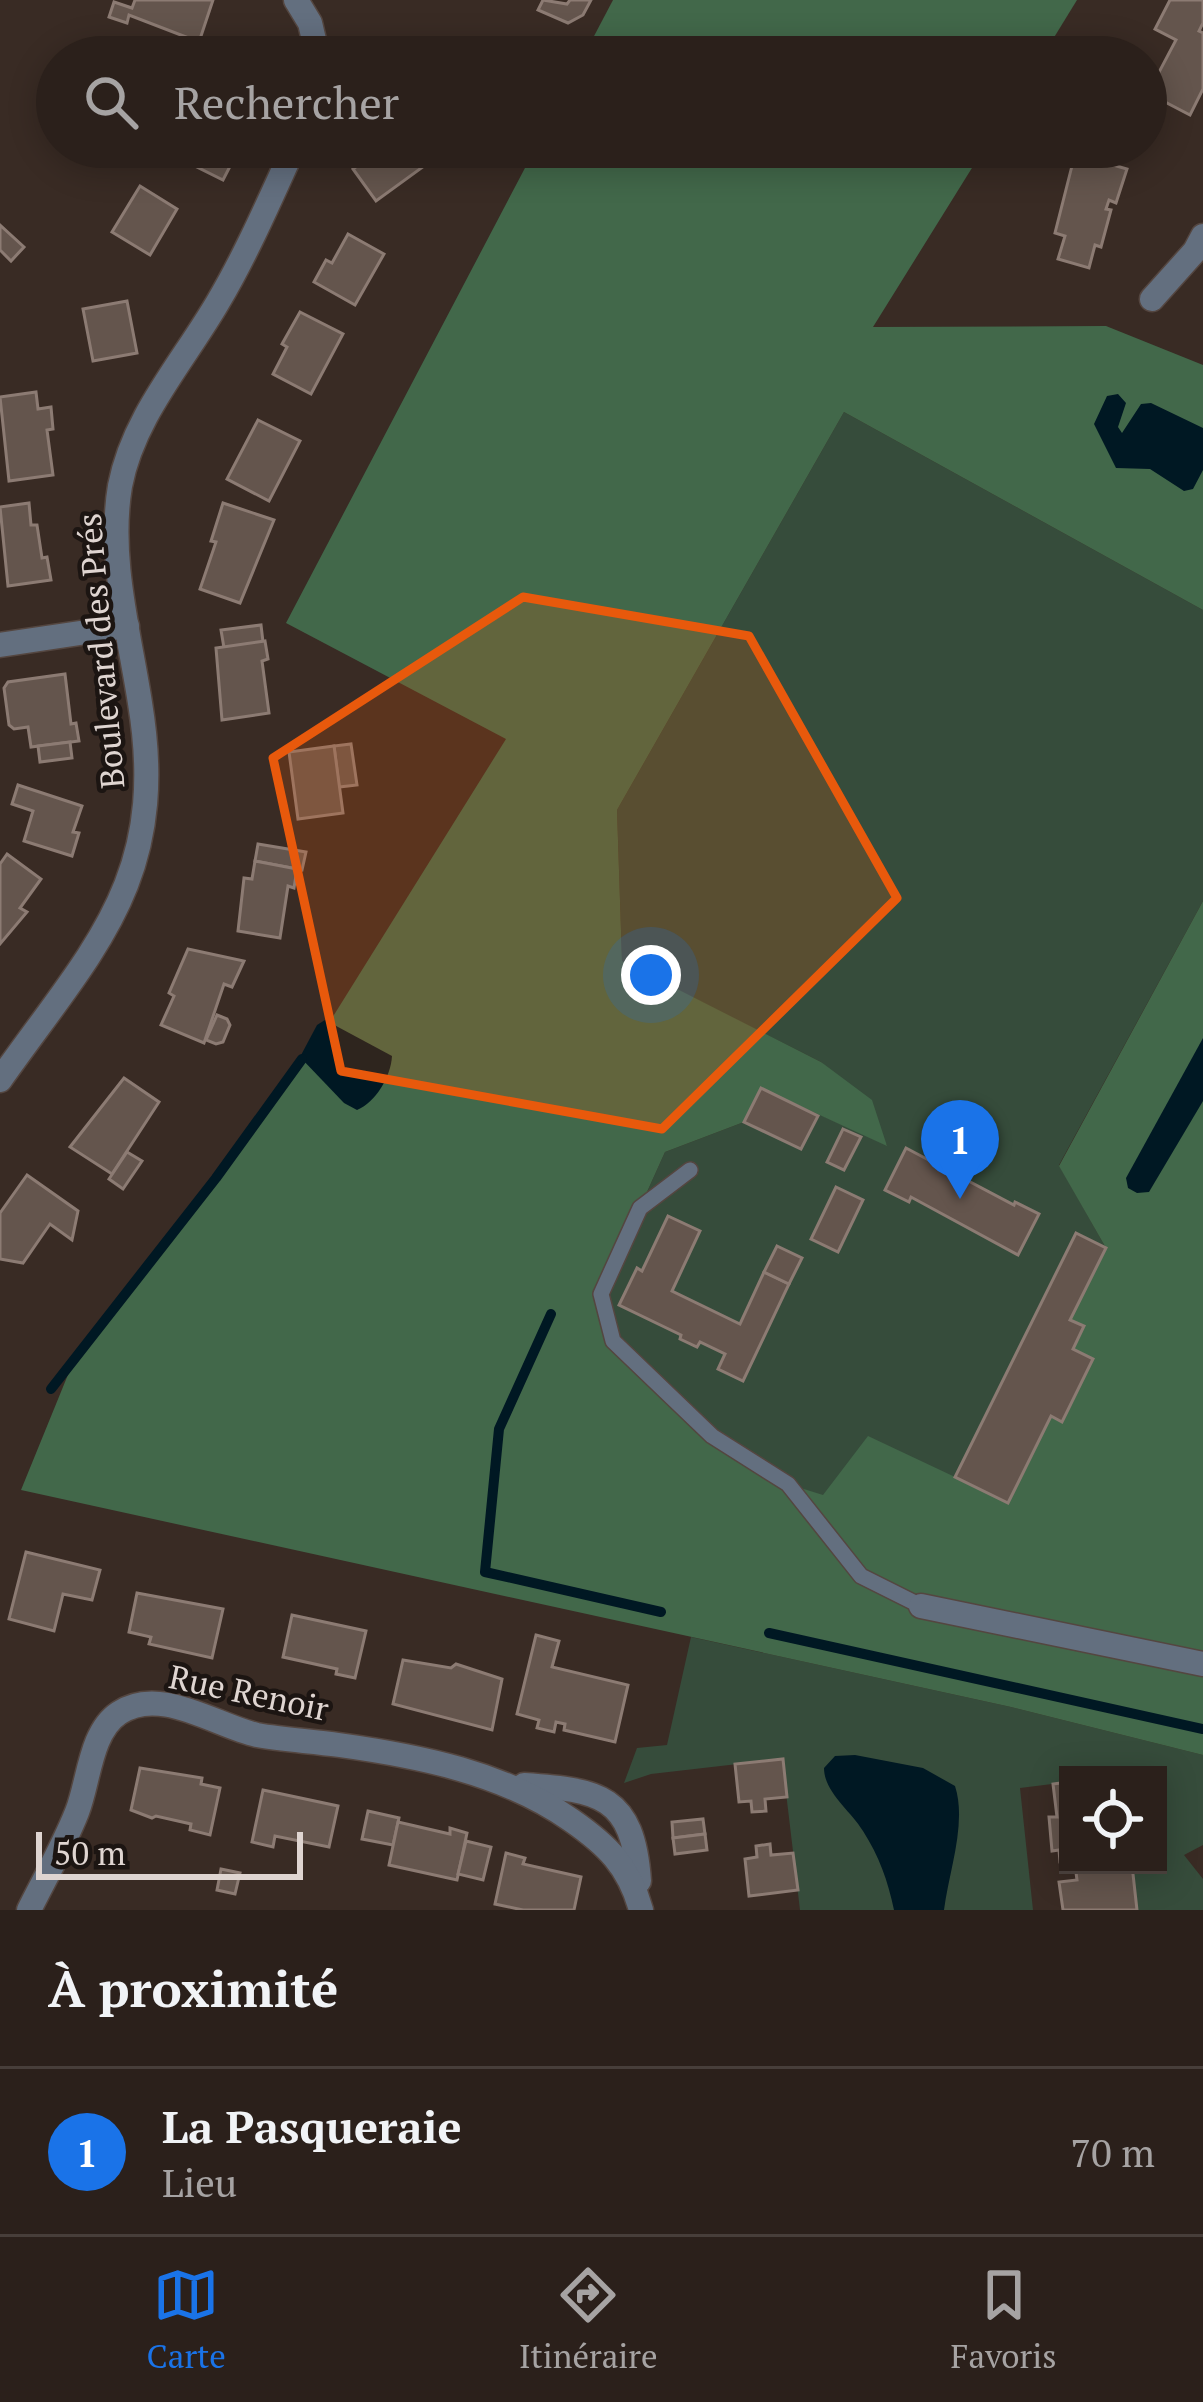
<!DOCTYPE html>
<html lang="fr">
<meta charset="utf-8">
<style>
:root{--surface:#2b201b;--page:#372d28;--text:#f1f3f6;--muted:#a6a3a3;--line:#473e3a;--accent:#1a73e8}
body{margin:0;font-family:"PT Serif",serif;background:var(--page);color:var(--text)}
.controls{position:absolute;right:36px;bottom:36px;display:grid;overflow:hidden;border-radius:0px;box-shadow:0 6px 30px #0003}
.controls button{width:108px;height:108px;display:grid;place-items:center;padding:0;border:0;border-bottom:3px solid var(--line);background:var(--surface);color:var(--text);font:60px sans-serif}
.scale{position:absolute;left:36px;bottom:30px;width:267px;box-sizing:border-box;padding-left:12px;border:6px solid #dfd5d1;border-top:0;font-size:33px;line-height:42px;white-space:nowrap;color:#dfd5d1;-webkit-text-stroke:9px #1c1512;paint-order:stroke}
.you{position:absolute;left:651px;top:975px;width:42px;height:42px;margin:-30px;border:9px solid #fff;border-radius:50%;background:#1a73e8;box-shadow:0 0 0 18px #1a73e833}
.badge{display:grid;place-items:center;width:78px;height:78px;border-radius:50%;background:var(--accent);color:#fff;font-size:39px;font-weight:700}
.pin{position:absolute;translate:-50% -99px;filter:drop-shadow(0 3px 6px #0008)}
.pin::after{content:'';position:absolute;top:63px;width:42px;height:36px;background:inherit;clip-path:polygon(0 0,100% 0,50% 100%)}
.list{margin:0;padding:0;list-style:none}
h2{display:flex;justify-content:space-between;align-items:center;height:156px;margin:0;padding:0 48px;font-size:51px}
h2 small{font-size:39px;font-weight:400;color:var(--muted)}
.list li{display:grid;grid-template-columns:78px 1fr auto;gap:36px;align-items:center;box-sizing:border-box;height:168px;padding:0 48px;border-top:3px solid var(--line)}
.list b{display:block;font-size:45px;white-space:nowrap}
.list p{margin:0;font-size:39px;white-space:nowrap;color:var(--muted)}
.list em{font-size:39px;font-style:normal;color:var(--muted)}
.icon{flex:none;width:66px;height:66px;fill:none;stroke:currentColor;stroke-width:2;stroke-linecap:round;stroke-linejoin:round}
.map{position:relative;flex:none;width:1203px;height:1910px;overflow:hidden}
.search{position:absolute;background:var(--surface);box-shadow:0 6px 30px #0003;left:36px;right:36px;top:36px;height:132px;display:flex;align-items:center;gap:30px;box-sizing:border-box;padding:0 42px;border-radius:66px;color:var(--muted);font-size:45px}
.sheet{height:324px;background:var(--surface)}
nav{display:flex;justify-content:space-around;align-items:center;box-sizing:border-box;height:168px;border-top:3px solid var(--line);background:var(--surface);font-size:33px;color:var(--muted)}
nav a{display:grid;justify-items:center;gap:6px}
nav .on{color:var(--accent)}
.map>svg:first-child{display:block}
.green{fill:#364c3b}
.forest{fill:#42684a}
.water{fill:#001823}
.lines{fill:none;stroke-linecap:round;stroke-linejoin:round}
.stream{stroke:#001823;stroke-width:10}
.building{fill:#64554d;stroke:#8c7b73;stroke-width:3}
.service-casing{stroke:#544640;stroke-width:18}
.minor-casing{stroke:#544640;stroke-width:27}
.service{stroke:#636f7f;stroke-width:15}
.minor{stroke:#636f7f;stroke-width:24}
.marked{fill:#e8590c;fill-opacity:0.2;stroke:#e8590c;stroke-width:9;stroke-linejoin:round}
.labels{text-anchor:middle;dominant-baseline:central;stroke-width:9;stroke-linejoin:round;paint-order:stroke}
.street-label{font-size:33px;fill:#dfd5d1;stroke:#1c1512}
</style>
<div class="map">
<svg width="1203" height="1910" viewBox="0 0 1203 1910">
<rect width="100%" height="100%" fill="#392b24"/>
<g class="green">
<polygon points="844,412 1203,610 1203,901 1059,1165 1106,1248 1071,1319 1084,1326 1093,1359 1062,1422 1008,1503 823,1496 788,1484 712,1436 613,1341 601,1294 665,1152 744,1122 761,1088 887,1145 821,1062 622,962 617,810"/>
<polygon points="691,1637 1011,1707 1203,1755 1203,1845 1184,1855 1203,1879 1203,1910 1137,1910 1132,1865 1158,1865 1158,1775 1068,1775 1068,1782 1020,1788 1033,1910 800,1910 782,1759 651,1774 624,1783 637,1748 667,1745"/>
</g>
<g class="forest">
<polygon points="613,0 1077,0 1042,57 583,57"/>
<polygon points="536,147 985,147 873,327 1106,326 1203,365 1203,610 844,412 617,810 622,961 821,1062 872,1100 887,1146 761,1088 744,1122 665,1152 601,1294 614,1342 712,1436 788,1484 823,1495 868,1436 1008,1502 1051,1416 1063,1421 1093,1359 1073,1349 1084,1327 1070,1320 1106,1248 1059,1166 1203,901 1203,1755 1011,1707 21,1490 76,1355 314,1047 506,739 286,623"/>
</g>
<g class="water">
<polygon points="1118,394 1126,403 1118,427 1122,433 1141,404 1151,403 1203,428 1203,470 1193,489 1184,491 1150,469 1116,468 1094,424 1107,396"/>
<path d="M325,1020L392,1056C391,1076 376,1102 357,1110L344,1103L300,1057L317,1025Z"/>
<polygon points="1203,1038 1203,1101 1149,1192 1137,1193 1128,1188 1126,1178"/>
<path d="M855,1755L923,1768L955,1786C967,1823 949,1871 944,1910H894C888,1881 879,1856 863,1831C850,1810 824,1792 824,1768L835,1756Z"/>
</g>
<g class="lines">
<g class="stream">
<polyline points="551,1314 499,1429 485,1572 661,1612"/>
<polyline points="51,1389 216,1178 302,1059"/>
<polyline points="769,1633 1203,1729"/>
</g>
</g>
<g class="building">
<polygon points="135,0 213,0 199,42 129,15 127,23 109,17 114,2 132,8"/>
<polygon points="543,0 567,4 570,0 591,0 583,15 568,23 538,10"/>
<polygon points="1170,0 1203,0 1203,23 1199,31 1203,33 1203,89 1190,115 1148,93 1176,40 1155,29"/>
<polygon points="190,147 240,147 223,180 183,160"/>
<polygon points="383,147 421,147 431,161 376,201 353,169"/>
<polygon points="1063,147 1105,147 1100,162 1062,150"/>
<polygon points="1075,154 1127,169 1116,203 1109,200 1106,209 1111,210 1101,247 1095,245 1089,268 1058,259 1065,236 1055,233"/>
<polygon points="140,186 177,209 150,255 112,232"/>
<polygon points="0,225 24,247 11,261 0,250"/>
<polygon points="348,234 384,254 355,305 314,282 326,260 332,263"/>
<polygon points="127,301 137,353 93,361 83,309"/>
<polygon points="300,312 343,334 311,394 273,374 287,347 282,344"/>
<polygon points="36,392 38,409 51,407 53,429 47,430 53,475 9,481 0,397"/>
<polygon points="258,420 300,441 269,501 227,479"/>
<polygon points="29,503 31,525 37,525 42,558 47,557 51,580 8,586 0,507"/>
<polygon points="223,503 274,520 240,603 200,589 216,542 211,541"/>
<polygon points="261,625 263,642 224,648 221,630"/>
<polygon points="265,641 268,659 262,661 269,713 222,720 216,648"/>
<polygon points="65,674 71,724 76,723 79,741 31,747 28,727 14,729 9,725 4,688 8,682"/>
<polygon points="70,742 72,758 40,762 38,746"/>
<polygon points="351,744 357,785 339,787 334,746"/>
<polygon points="334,746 343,813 298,819 289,752"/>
<polygon points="18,785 82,806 73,832 79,833 72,856 24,841 33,811 12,804"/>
<polygon points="258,844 306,852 302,870 255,861"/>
<polygon points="7,854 41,879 20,908 27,912 0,944 0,864"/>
<polygon points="255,861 297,869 294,888 288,886 280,938 238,931 244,878 252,879"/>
<polygon points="188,949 244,961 232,987 224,984 204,1043 161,1025 174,996 169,993"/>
<polygon points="217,1015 227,1019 230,1025 223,1042 216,1044 206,1040"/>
<polygon points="124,1078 159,1102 112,1174 70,1147"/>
<polygon points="761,1088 818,1116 801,1149 744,1122"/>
<polygon points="843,1129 861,1137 844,1170 827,1162"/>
<polygon points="906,1148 1014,1205 1015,1202 1039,1214 1018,1255 911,1197 909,1202 885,1190"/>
<polygon points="127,1152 142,1161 123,1189 109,1179"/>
<polygon points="27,1175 78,1211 72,1240 50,1224 23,1263 0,1259 0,1213"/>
<polygon points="836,1187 863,1200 838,1252 811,1239"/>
<polygon points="668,1216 700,1231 672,1291 740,1324 764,1272 789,1284 743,1381 718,1369 725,1354 700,1342 697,1347 680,1339 681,1335 619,1305 637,1268 642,1271"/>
<polygon points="1076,1233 1106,1248 1070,1320 1084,1326 1073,1349 1093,1359 1062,1422 1051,1416 1008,1503 955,1477"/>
<polygon points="777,1246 802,1258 789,1284 764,1272"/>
<polygon points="26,1552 100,1570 92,1600 63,1594 54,1631 9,1619"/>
<polygon points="137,1593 223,1609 212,1658 149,1644 151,1637 129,1632"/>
<polygon points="292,1615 366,1631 355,1678 336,1674 337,1669 283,1657"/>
<polygon points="536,1635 559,1641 552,1667 628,1685 615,1742 564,1730 565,1724 556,1722 554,1732 537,1728 539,1720 517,1714"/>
<polygon points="403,1660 451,1668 456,1664 502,1679 492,1730 393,1704"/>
<polygon points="783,1759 787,1797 765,1799 766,1811 752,1812 751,1801 739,1802 735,1764"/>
<polygon points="140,1768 202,1778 201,1784 220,1788 210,1835 190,1830 191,1824 156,1816 152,1818 131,1810"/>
<polygon points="1068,1782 1068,1862 1060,1862 1059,1850 1052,1851 1049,1817 1057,1817 1053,1784"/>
<polygon points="263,1790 338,1806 329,1847 275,1836 273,1847 252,1842"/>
<polygon points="368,1811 399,1818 393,1845 362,1839"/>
<polygon points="703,1819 705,1834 673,1838 672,1822"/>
<polygon points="398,1822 450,1834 450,1828 467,1833 457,1880 389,1865"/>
<polygon points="705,1834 707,1850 675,1854 673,1838"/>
<polygon points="466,1841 491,1847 483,1880 458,1874"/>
<polygon points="770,1844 771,1855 793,1853 798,1890 749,1896 745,1859 757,1857 756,1846"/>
<polygon points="506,1853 525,1858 523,1864 581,1877 574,1910 523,1910 495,1904"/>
<polygon points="1075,1865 1132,1865 1137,1910 1063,1910 1059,1882 1077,1880"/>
<polygon points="221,1869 240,1873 235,1894 217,1890"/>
</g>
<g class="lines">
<defs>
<polyline id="service" points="690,1170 640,1208 601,1294 613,1341 712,1436 788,1484 861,1576 921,1606"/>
<g id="minor">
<polyline points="296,0 310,23 318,57"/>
<polyline points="1152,299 1195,251 1203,236"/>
<polyline points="0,645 127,626"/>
<path d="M0,1080C94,947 169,879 140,703C129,632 108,558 120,486C133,417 183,362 218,302C247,253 270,199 294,147"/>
<polyline points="921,1606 1203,1664"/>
<path d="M524,1785C599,1790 633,1795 639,1881"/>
<path d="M29,1910C45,1878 64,1845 77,1812C89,1782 90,1732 119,1713C160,1685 216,1726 257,1735C284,1740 312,1741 339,1745C419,1756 504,1773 571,1820C607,1845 629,1866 641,1910"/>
</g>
</defs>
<use href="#service" class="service-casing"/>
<use href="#minor" class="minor-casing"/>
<use href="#service" class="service"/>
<use href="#minor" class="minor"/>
</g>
<path class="marked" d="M523,597L749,636L897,898L662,1129L341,1071L273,758Z"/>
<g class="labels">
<g class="street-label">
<text transform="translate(100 651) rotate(-95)">Boulevard des Prés</text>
<text transform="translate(249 1692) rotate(12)">Rue Renoir</text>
</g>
</g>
</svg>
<div class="controls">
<button><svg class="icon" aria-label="locate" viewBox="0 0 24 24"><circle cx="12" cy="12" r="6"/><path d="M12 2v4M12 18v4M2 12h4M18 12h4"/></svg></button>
</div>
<div class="scale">50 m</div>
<div class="you"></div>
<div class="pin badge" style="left:960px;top:1199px">1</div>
<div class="search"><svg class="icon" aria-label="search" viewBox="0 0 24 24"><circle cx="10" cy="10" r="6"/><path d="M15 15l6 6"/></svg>Rechercher</div>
</div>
<section class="sheet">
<h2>À proximité<small></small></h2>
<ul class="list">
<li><span class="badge">1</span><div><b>La Pasqueraie</b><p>Lieu</p></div><em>70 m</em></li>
</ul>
</section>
<nav>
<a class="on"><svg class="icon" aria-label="map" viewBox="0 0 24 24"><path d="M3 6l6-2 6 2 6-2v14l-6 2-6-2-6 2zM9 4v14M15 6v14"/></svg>Carte</a>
<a><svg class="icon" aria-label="directions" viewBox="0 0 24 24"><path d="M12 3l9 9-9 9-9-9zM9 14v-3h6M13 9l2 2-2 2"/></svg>Itinéraire</a>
<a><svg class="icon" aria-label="saved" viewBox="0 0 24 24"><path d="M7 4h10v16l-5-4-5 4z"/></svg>Favoris</a>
</nav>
